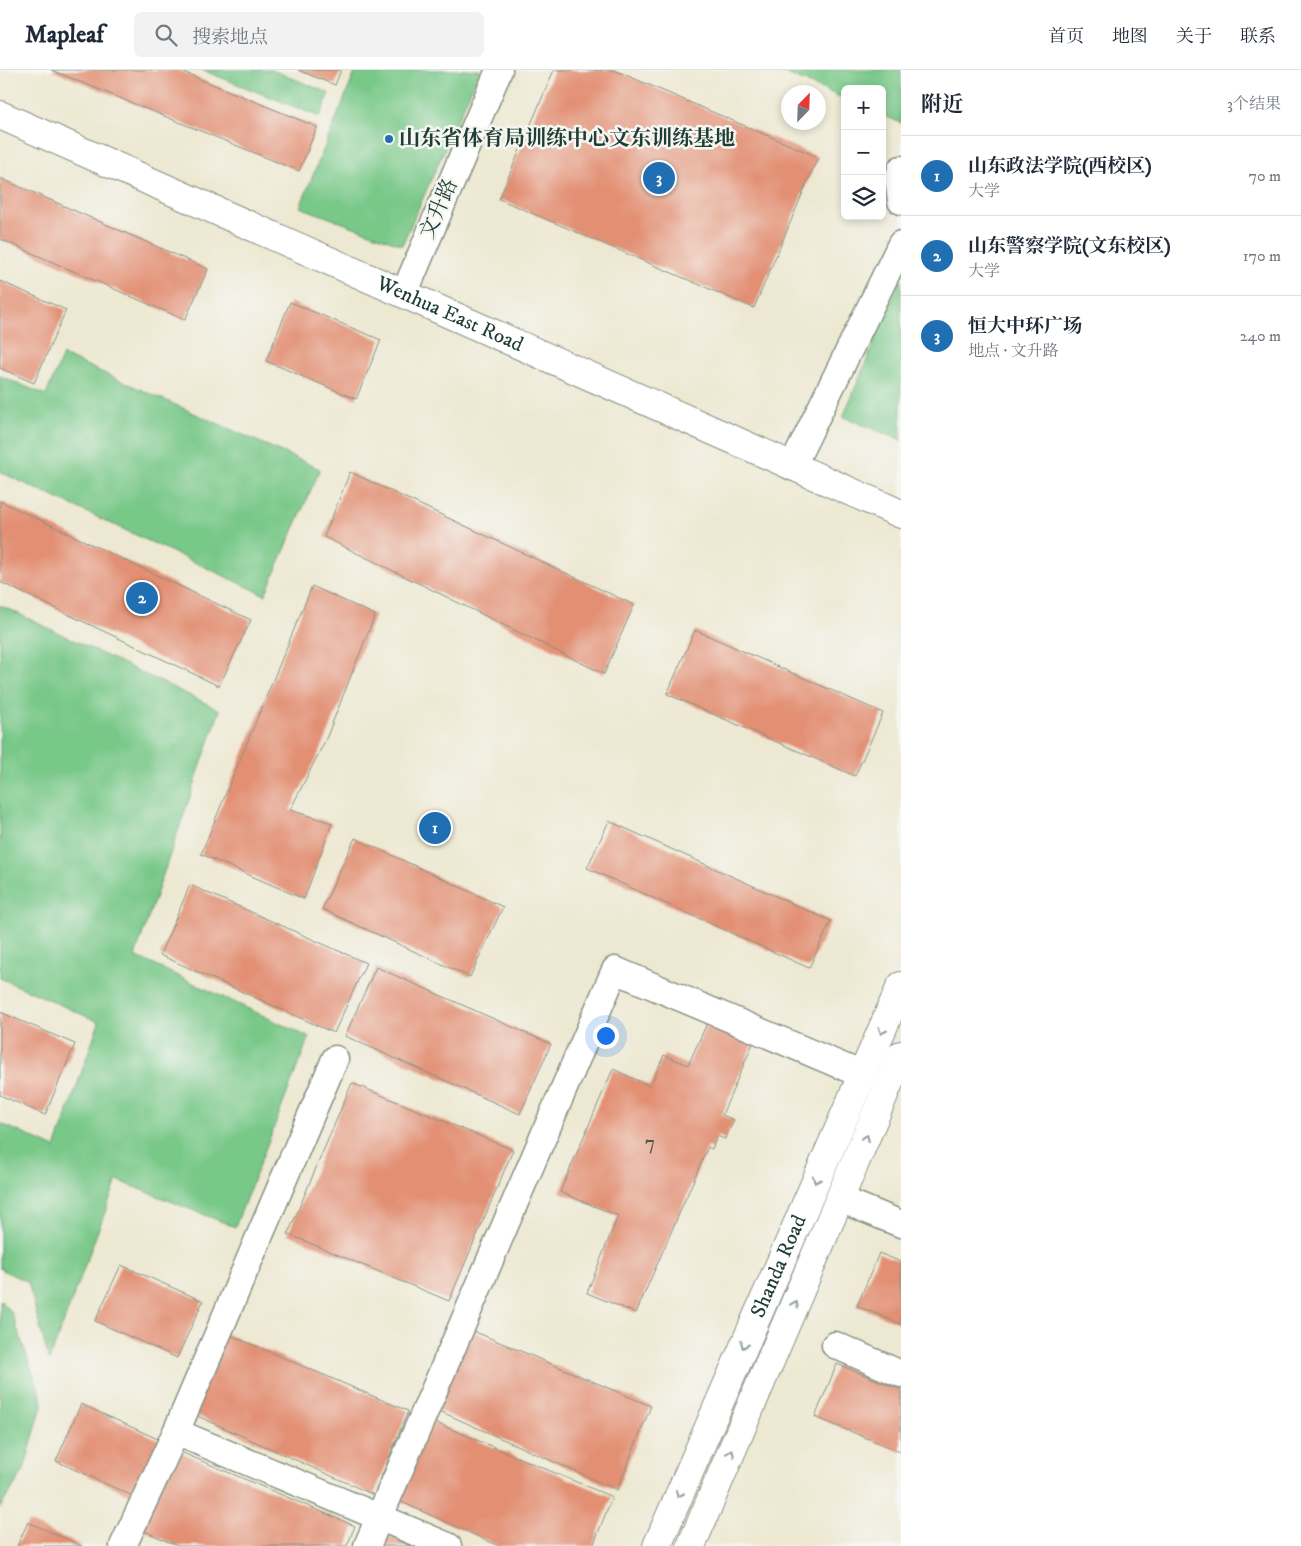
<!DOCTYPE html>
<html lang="zh">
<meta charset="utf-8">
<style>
:root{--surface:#fff;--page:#f2f2f3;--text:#1f2937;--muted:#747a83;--line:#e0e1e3;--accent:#1f6fb2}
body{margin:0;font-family:"IM FELL DW Pica","Noto Serif SC",serif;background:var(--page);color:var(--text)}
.controls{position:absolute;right:15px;top:15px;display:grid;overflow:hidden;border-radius:8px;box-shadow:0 2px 8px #0003}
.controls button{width:45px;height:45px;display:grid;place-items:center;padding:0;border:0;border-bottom:1px solid var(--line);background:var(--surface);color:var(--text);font:25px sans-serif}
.compass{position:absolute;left:781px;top:15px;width:45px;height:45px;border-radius:50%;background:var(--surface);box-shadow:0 2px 8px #0003;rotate:23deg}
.you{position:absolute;left:605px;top:965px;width:18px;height:18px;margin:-12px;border:4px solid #fff;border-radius:50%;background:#1a73e8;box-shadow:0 0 0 8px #1a73e833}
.badge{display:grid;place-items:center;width:32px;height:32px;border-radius:50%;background:var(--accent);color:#fff;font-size:16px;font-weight:700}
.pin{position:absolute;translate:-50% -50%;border:2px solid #fff;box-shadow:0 1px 5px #0006}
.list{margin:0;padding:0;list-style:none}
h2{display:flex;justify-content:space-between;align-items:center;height:65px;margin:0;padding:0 20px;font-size:21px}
h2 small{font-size:16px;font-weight:400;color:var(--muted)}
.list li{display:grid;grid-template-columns:32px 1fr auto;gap:15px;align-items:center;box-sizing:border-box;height:80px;padding:0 20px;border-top:1px solid var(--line)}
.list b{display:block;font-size:19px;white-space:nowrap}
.list p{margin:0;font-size:16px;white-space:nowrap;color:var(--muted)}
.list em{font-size:16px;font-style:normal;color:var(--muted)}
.icon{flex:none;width:28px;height:28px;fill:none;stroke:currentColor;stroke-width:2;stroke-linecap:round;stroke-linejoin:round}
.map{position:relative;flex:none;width:901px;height:1476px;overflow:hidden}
header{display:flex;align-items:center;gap:30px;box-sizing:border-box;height:70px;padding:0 25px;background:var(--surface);border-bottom:1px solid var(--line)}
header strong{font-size:24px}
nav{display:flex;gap:28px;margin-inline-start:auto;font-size:18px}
.search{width:350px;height:45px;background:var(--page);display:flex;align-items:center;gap:12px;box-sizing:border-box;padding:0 18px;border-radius:8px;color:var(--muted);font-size:19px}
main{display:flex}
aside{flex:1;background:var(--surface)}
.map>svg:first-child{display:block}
.green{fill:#78c888;stroke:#4c825e}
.building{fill:#e28f73}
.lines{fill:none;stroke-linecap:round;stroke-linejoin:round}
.minor-casing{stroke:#869282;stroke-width:29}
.major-casing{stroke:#869282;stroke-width:30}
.minor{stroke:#fff;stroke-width:26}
.major{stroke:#fff;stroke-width:28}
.oneway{stroke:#8f9e9a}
.poi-dot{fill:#1f6fb2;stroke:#f6f6f2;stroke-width:2}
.labels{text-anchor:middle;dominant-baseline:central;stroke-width:5;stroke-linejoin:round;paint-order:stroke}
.number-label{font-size:19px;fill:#505244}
.poi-label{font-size:21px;font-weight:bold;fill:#1f3d34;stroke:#f6f6f2;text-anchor:start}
.street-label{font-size:21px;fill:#1f3d34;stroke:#f6f6f2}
</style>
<header>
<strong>Mapleaf</strong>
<div class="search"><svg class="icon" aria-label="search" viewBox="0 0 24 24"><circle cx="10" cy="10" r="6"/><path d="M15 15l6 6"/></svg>搜索地点</div>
<nav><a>首页</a><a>地图</a><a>关于</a><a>联系</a></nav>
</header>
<main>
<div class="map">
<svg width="901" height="1476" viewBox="0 0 901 1476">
<rect width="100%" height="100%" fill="#f6f6f2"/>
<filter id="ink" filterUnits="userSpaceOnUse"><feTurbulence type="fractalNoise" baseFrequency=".02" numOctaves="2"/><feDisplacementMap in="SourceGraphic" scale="10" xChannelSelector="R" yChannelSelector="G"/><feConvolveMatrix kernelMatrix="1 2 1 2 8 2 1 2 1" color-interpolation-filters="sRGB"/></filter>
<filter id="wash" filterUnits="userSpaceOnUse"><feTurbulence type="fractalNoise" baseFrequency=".0096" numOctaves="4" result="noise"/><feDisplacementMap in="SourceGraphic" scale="20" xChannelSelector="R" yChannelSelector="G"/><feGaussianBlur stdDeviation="1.12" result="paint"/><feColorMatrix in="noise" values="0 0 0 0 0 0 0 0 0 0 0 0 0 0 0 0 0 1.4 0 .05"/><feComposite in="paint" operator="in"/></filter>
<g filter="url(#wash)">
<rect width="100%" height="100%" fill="#ede8d1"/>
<g class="green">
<polygon points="202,0 272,0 329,23 320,47"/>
<polygon points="356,0 480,0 402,175 300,137"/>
<polygon points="778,0 901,0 901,53 882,45 882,19 845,19 845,29"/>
<polygon points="901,208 901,370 843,347"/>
<polygon points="63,285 320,399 265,525 0,402 0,306 46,325"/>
<polygon points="0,535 220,640 135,886 309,967 235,1157 117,1110 49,1291 28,1212 0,1199 0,1053 55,1078 99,952 0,908"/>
<polygon points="0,1230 11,1241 43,1332 24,1400 0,1438"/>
</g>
<g id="blocks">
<g class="building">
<polygon points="51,0 178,0 317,57 299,101"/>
<polygon points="298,0 341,0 335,15"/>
<polygon points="554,0 614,0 818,87 754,238 499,129"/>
<polygon points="0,108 208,199 185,250 0,169"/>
<polygon points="0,211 66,240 34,313 0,298"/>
<polygon points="290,232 381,270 356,329 266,291"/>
<polygon points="350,402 634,535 604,604 324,467"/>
<polygon points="0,431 251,550 219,616 0,512"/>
<polygon points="312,516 375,545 326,669 290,740 332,753 304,829 201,784"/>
<polygon points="695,560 883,643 855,706 667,624"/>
<polygon points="609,751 831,851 809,898 587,798"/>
<polygon points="355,768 503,837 470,907 322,839"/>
<polygon points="190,815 366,893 334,963 160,885"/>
<polygon points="376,897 551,974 520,1044 345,966"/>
<polygon points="0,942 75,974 45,1045 0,1025"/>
<polygon points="708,951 754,971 722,1045 734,1050 725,1069 717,1066 712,1079 708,1077 636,1243 587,1223 618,1146 560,1122 613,999 650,1016 664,985 688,995"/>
<polygon points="352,1013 513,1080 449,1231 288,1164"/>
<polygon points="879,1183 901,1192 901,1254 857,1236"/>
<polygon points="121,1195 203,1231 177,1288 95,1251"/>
<polygon points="466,1258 651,1336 617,1420 435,1339"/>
<polygon points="223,1262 408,1341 374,1425 193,1344"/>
<polygon points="837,1294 901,1320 901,1382 815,1347"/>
<polygon points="81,1334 162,1371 137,1428 56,1391"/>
<polygon points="427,1349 612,1427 593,1476 499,1476 397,1430"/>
<polygon points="171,1378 355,1456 347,1476 178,1476 140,1459"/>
<polygon points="28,1452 82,1476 17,1476"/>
<polygon points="379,1462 411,1476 374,1476"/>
</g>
</g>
</g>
<g filter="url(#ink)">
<use href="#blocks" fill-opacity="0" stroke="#869282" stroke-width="1"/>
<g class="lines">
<defs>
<g id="minor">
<polyline points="901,99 898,109 901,131"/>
<polyline points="404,224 499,0"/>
<polyline points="792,397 901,174"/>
<polyline points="840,1129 901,1154"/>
<polyline points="835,1275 901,1304"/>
<polyline points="176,1362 448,1476"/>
<polyline points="123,1476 176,1362 335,989"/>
<polyline points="367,1476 615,900 863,1005"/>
</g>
<g id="major">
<path id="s1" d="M0,45L901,444"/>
<path id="s2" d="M657,1476L901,916"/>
<polyline points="691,1476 901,985"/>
</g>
</defs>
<use href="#minor" class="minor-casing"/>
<use href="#major" class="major-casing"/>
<use href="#minor" class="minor"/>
<use href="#major" class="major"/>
</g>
<defs><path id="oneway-chevron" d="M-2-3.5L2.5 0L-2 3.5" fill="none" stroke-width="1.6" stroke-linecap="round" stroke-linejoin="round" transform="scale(1.25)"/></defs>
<g class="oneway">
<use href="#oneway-chevron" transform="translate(882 961) rotate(114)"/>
<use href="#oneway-chevron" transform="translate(866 1068) rotate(-67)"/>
<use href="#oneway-chevron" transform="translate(816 1110) rotate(114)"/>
<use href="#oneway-chevron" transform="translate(795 1234) rotate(-67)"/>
<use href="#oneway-chevron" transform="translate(744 1275) rotate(114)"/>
<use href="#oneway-chevron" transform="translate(731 1383) rotate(-67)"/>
<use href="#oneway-chevron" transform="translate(679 1424) rotate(114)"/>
</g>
</g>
<circle class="poi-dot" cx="389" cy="69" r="5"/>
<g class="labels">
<g class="number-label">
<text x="650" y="1073">7</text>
</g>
<g class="poi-label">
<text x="399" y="69">山东省体育局训练中心文东训练基地</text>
</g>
<g class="street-label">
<text transform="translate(439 139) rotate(-66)">文升路</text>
<text stroke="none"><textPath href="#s1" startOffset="492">Wenhua East Road</textPath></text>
<text stroke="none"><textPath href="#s2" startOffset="305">Shanda Road</textPath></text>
</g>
</g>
</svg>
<div class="controls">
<button>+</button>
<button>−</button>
<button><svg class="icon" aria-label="layers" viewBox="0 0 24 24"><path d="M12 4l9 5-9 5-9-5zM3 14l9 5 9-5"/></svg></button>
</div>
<svg class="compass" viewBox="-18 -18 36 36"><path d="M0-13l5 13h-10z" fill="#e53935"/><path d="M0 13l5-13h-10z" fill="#747a83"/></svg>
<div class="you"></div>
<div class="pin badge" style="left:435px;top:758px">1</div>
<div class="pin badge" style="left:142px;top:528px">2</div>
<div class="pin badge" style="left:659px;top:108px">3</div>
</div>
<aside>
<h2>附近<small>3个结果</small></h2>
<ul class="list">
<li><span class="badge">1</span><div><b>山东政法学院(西校区)</b><p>大学</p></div><em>70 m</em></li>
<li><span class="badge">2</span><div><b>山东警察学院(文东校区)</b><p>大学</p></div><em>170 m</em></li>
<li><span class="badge">3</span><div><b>恒大中环广场</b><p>地点 · 文升路</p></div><em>240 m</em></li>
</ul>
</aside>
</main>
